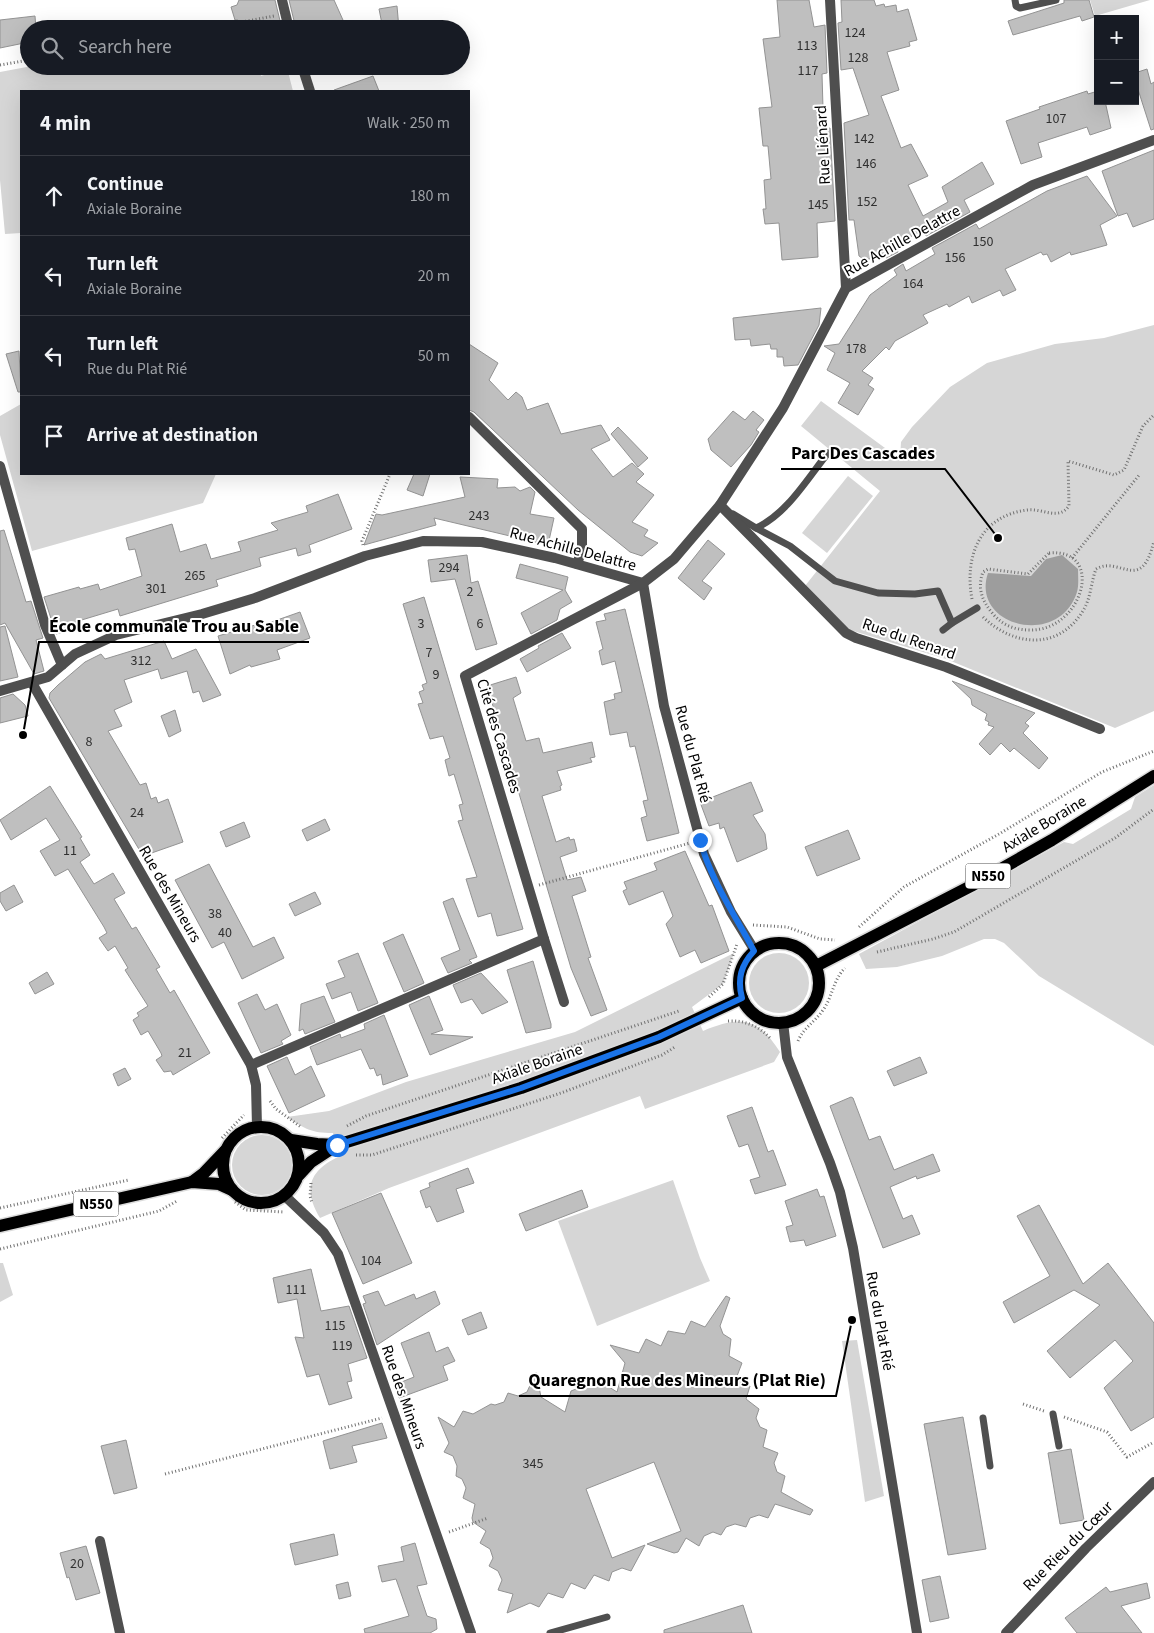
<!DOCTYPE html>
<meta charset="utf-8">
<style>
:root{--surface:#171b24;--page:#20242c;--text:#f1f3f6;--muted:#9ea1a6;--line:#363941}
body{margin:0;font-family:"Source Sans 3",sans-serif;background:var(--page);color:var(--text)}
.controls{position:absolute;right:15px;top:15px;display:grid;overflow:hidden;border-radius:0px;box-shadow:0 5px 20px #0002}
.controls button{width:45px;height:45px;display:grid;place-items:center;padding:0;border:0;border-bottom:1px solid var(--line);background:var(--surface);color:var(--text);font:25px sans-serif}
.stop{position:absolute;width:15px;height:15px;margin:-11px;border:4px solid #1a73e8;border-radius:50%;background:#fff}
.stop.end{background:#1a73e8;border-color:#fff;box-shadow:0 1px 5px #0008}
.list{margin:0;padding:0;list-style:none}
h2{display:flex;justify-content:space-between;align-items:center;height:65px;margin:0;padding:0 20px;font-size:21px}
h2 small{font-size:16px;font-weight:400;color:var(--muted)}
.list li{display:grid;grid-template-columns:32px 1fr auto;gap:15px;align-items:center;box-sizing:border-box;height:80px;padding:0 20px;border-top:1px solid var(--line)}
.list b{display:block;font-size:19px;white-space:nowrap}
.list p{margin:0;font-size:16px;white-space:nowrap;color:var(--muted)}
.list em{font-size:16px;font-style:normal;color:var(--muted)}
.icon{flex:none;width:28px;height:28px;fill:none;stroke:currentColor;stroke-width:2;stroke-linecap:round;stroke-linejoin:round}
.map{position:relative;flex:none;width:1154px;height:1633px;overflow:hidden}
.search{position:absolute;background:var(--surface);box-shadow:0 5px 20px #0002;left:20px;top:20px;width:450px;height:55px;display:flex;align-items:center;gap:12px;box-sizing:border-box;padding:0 18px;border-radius:28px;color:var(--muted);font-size:19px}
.panel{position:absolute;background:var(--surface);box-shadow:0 5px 20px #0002;left:20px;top:90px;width:450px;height:385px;border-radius:0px}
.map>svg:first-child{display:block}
.green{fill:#d6d6d6}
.water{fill:#9d9d9d}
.building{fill:#bfbfbf;stroke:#939393}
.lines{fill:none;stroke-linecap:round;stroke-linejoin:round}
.primary-casing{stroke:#dbdbdb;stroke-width:15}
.path{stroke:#717171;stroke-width:3;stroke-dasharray:1 2.5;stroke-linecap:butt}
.service{stroke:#4f4f4f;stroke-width:7}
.minor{stroke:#4f4f4f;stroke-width:10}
.primary{stroke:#000;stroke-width:12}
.route{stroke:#1a73e8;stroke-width:6}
.labels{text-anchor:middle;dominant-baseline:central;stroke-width:4;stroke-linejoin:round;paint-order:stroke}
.number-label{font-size:14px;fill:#303030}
.shield{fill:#fff;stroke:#4c4c4c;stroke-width:1}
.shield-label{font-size:15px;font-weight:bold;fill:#000}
.street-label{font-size:16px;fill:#000;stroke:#fff}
.leader{fill:none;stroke:#000;stroke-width:2}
.callout-dot{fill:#000;stroke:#fff;stroke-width:2}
.callout-label{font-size:18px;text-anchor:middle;font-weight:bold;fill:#000;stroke:#fff;stroke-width:4;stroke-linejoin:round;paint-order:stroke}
</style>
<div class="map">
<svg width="1154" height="1633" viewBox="0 0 1154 1633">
<rect width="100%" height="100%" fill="#fff"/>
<g class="green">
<polygon points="1090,0 1150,0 1095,16"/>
<polygon points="32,66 259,66 261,76 287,68 293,91 21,91 21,233 5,234 0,180 0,72"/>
<polygon points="1154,325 1154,711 1115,728 946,659 850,630 805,586 880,491 801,426 821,401 900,459 901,442 912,427 950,387 987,363 1055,344 1104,338"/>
<polygon points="21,404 21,474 216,474 203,503 32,551 0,435 0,416"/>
<polygon points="848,476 873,496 827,553 802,533"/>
<polygon points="1154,785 1154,1046 1039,976 1004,943 995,939 984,939 942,956 897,967 866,969 859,954 1064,842 1073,844 1131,809 1135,797"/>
<circle cx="779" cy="983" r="30"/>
<path d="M734,953L723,984L692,1007L703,1031C739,1016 757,1016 780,1052L774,1062L645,1109L640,1096L389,1188L320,1218C302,1188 310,1170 340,1156L333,1133C311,1133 305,1129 287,1117L329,1111L406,1082L575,1032Z"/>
<circle cx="262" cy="1165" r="30"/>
<polygon points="673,1180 700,1258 710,1281 597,1326 558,1221"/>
<polygon points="0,1263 3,1263 13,1295 0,1302"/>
<polygon points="857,1340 884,1496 865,1502 842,1341"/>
</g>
<path class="water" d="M1062,555L1078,569C1078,576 1079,585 1077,592C1059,649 970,626 988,573L1031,576L1046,559Z"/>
<g class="building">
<polygon points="239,0 275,0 282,29 241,29 238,20 235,20 231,7 237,5"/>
<polygon points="289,0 334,0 347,29 296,29"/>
<polygon points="777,0 809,0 814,27 825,25 827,73 822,74 823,108 826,129 830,128 835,221 817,223 818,257 782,260 779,223 765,224 763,209 766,209 764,180 771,179 768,146 763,146 759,108 772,107 763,39 780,37"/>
<polygon points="841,0 874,0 876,6 884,4 885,7 896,5 897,12 908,9 917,40 909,42 910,46 887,52 899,90 881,96 901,148 911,144 928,176 908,185 923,216 948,202 942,187 982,162 994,184 964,200 970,212 926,236 923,230 895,245 898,252 886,258 885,255 865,260 859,256 854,220 849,220 844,123 869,115 853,68 841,70 838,23 842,22"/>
<polygon points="1064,0 1089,0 1094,17 1082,21 1080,16 1013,35 1008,21 1064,3"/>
<polygon points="397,6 399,29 383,29 379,9"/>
<polygon points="35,16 36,29 29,29 29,42 0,48 0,20"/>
<polygon points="1147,69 1151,84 1154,82 1154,129 1151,130 1135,80 1135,73"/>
<polygon points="373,76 379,91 335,91 334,90"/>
<polygon points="1087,91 1088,94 1098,91 1098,101 1105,101 1111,128 1090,135 1087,127 1038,143 1042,157 1021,164 1006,121 1040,109 1039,107"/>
<polygon points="1154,150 1154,219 1133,227 1127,213 1118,216 1102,171"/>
<polygon points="1087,176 1117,216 1100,225 1107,245 1071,255 1070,252 1051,262 1047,254 1043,255 1041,252 1005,269 1016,290 1003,296 1000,290 972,303 969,296 949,307 947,304 923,315 928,323 895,341 889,350 886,347 862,371 873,378 868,385 874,389 858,415 838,403 850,383 827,370 835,353 824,346 839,344 870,295 897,275 894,270 903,264 906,271 935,254 932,248 976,224 979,229 1047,191"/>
<polygon points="821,308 819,325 798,365 784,366 783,357 777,357 777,349 771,349 770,344 751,346 750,339 735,340 733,318"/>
<polygon points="469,344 498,363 489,380 508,400 516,392 522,397 527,410 548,403 561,434 601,425 610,440 591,449 613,477 632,463 644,474 636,482 654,495 632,522 648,530 644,536 658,543 642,556 630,552 578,510 474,412 469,410"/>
<polygon points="19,351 21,392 18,392 6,354"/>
<polygon points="733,411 745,420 753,411 764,420 756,430 759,432 751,445 731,467 711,450 708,439"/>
<polygon points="618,427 648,458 638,467 611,434"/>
<polygon points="414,474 430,474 423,496 407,490"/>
<polygon points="460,477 498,479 497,488 515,487 520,491 530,487 535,492 530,514 554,518 548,545 434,518 436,525 364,545 376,514 382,515 465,497"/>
<polygon points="338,494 352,529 309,545 311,552 298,556 296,548 259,558 261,566 216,580 218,586 120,616 118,609 75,622 77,628 56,634 44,597 79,587 80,589 98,584 100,590 142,576 135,549 129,550 126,538 172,524 180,552 206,544 211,559 241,551 238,542 278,530 271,523 308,512 306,506"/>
<polygon points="4,530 26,602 31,601 43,638 36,640 44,671 34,674 5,623 0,625 0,531"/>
<polygon points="708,540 725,554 702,581 712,588 704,600 678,578"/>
<polygon points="467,555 471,583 478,581 497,644 476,650 455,579 431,582 428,560"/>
<polygon points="520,564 568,577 565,590 572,602 560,609 557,620 531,634 521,613 563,590 516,578"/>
<polygon points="424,597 523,929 502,935 497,936 491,913 478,917 466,879 477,877 458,821 463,820 459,805 463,804 454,774 449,776 445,760 450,758 443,736 430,739 418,704 423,703 419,692 424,690 422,685 427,683 403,604"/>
<polygon points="625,609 679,833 647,841 641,818 647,816 643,801 648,800 635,746 630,747 627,732 610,735 604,702 615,699 614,694 622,692 615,661 602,665 599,651 603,649 596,622 606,620 604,614"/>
<polygon points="300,612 310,638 277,650 280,659 251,667 250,665 230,674 218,636 262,623 263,625"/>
<polygon points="5,626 18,677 0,681 0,627"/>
<polygon points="562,633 571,648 527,672 520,659 539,648 538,646"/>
<polygon points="164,641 172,659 196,649 221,695 203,702 199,691 193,693 187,671 161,679 158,669 124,680 132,702 114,710 122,726 108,731 140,785 146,783 151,799 156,797 158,803 168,799 183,842 143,856 49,698 50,693 58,685 85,662 101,654 105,659"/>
<polygon points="516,677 521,693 513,698 526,741 539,738 543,753 592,742 595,757 590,758 592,762 557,771 562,785 560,786 561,790 542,796 556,842 569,837 570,840 574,839 577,851 560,857 567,880 581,877 586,891 572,896 591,957 588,958 607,1010 591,1016 571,968 487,686"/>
<polygon points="952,681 1035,713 1025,723 1029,726 1023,733 1048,758 1039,769 1014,748 1010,752 1001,743 990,755 979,744 994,727 988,725 989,722 985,720 987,714 972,705 971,699"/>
<polygon points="13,694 25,705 28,716 0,723 0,698"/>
<polygon points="175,710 181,731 169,737 161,716"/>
<polygon points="751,782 763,811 753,815 765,834 767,849 737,862 724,827 720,829 719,823 709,826 700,802"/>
<polygon points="50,786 82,837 80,838 90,855 80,862 94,884 113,873 125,893 114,899 132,929 136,927 160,967 156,969 170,993 174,990 210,1053 173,1075 171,1071 164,1072 156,1060 162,1056 161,1053 148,1031 141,1035 133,1020 139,1016 137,1013 148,1006 125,970 128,968 115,946 108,951 99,938 107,933 104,927 68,869 55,876 40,851 60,840 46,818 11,840 0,820"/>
<polygon points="325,819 330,830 307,841 302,830"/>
<polygon points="244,822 250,837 226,847 220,832"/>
<polygon points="848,830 860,859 817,876 805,847"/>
<polygon points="685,851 709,906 712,905 729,951 701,963 695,950 680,957 666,924 673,916 663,891 629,905 623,891 627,889 624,882 657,870 654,863"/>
<polygon points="209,864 253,947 274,937 284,958 242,979 224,942 212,948 175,880"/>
<polygon points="14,885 23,902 6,911 0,901 0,893"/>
<polygon points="315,892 321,904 295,916 289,904"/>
<polygon points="453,898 477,957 469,960 472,963 448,973 441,958 460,950 443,902"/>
<polygon points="403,934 424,983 404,992 383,943"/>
<polygon points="358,953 378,1003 358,1011 351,992 332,999 326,984 345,977 338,961"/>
<polygon points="533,961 551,1024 551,1028 526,1033 507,970"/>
<polygon points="47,972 54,984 35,994 29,983"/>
<polygon points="481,973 508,1002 482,1014 472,999 461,1003 453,985"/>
<polygon points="257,994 265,1010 277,1004 291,1035 281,1041 283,1044 261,1053 238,1003"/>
<polygon points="324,996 335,1022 305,1034 303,1029 299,1031 301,1004"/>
<polygon points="429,996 443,1030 431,1034 473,1037 430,1055 409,1005"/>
<polygon points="384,1015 408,1076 383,1085 381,1074 377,1076 374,1068 370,1069 361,1049 317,1065 310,1047 340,1034 341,1038 365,1029 364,1024"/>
<polygon points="287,1057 295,1075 311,1066 325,1096 289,1113 267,1066"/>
<polygon points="920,1057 927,1073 894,1086 887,1071"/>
<polygon points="125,1068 131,1079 118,1086 113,1074"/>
<polygon points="851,1097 853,1098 869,1140 880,1136 894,1170 933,1154 940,1171 917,1179 916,1176 890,1187 903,1219 912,1215 920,1234 883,1248 830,1106"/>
<polygon points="752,1107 768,1152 773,1150 786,1185 755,1194 750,1180 760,1177 748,1144 739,1147 727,1116"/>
<polygon points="468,1168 474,1183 456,1189 464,1212 437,1222 430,1206 426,1208 420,1191 430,1187 429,1183"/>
<polygon points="817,1189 820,1197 824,1196 836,1236 806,1246 804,1240 790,1242 786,1227 793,1225 785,1201"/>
<polygon points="582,1190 588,1207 526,1231 519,1214"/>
<polygon points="381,1193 412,1263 363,1284 332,1213"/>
<polygon points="1039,1205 1083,1284 1108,1263 1154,1323 1154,1417 1131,1431 1104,1388 1133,1361 1115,1340 1070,1378 1047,1351 1100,1305 1074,1290 1014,1323 1003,1302 1050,1276 1017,1216"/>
<polygon points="311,1269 321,1311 349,1306 367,1358 348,1364 352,1381 347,1382 352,1398 329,1405 319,1374 307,1377 295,1337 304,1338 297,1299 278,1303 273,1278"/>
<polygon points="378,1291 385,1306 414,1294 416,1299 435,1291 440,1304 377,1345 363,1304 366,1303 363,1296"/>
<polygon points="726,1296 730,1298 720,1326 723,1334 731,1339 729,1356 742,1363 737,1376 750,1386 746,1399 759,1409 756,1418 760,1427 767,1430 763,1447 778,1453 774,1463 777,1472 785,1476 781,1492 813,1510 810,1515 775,1504 768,1518 759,1515 750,1518 746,1527 735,1524 726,1527 721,1535 713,1532 704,1536 699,1546 686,1538 678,1552 674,1553 647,1544 681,1531 654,1462 586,1489 612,1558 645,1545 631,1571 622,1568 612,1572 609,1581 594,1575 585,1589 571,1583 563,1598 548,1593 539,1607 530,1603 507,1613 513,1594 498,1590 502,1580 498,1571 489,1566 493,1558 490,1549 480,1543 486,1531 473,1522 472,1518 475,1504 463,1498 466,1488 462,1479 456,1476 457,1466 453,1456 444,1452 449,1443 438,1417 454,1427 463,1411 473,1414 491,1404 495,1405 504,1402 508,1393 518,1396 527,1392 536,1372 541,1397 565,1412 571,1391 598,1380 617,1392 625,1363 610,1345 639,1353 646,1339 661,1346 668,1331 685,1334 691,1321 705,1327"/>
<polygon points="481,1312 487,1328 468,1335 462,1320"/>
<polygon points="429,1332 436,1352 448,1347 455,1361 443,1366 448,1380 399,1398 394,1385 414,1377 401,1343"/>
<polygon points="963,1417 986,1549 948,1555 924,1424"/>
<polygon points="382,1423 387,1438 352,1446 357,1462 330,1469 323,1441"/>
<polygon points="126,1440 137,1488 114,1494 101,1446"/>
<polygon points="1071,1449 1084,1520 1060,1524 1048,1453"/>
<polygon points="334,1534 338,1555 295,1565 290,1544"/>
<polygon points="415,1543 427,1584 417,1586 427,1616 436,1619 437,1629 430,1633 365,1633 364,1629 409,1616 396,1579 382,1582 378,1566 404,1561 401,1547"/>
<polygon points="86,1546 100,1593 76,1600 69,1577 67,1578 60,1553"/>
<polygon points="940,1576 949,1618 930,1622 922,1580"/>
<polygon points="348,1582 351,1596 339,1599 336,1585"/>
<polygon points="1147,1583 1150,1598 1121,1606 1142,1633 1077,1633 1065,1618 1106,1587 1110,1592"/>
<polygon points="743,1605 752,1633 664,1633 664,1630"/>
</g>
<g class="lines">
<defs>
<g id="primary">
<circle cx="779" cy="983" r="40"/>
<polyline points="816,966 971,886 1052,840 1154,776"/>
<circle cx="261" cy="1165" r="38"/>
<polyline points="291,1140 317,1144 337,1145"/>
<polyline points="299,1175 311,1162 337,1145 521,1088 659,1037 742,998"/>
<polyline points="192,1182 204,1173 225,1151"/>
<polyline points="0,1226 192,1182 219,1184 232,1190"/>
</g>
</defs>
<use href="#primary" class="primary-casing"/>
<g class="path">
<polyline points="204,29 274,16"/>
<polyline points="0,65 29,60"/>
<polyline points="363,545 362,541 390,474"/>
<path d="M1049,553C1106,548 1083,631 1030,630C1016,630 1003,626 993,614C982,601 977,588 983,572L988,569L1028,574Z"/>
<polyline points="1072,558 1140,474"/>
<path d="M972,599C964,556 980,516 1027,510C1043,508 1058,521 1069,506L1068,461L1114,475L1124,470L1143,426L1154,415"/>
<path d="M983,617C1014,647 1060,651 1084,609C1091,597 1091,582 1096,569C1120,555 1141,595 1154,541"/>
<polyline points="539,885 690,843"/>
<polyline points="753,925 787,927 820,939 835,940"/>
<polyline points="859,927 904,887 999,834 1102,772 1154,751"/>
<polyline points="877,952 933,939 954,932 1115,838 1154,809"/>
<polyline points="709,997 723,984 737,944"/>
<path d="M728,1021C745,1020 759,1026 771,1039"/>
<path d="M798,1041C804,1027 815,1022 823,1010C833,996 833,980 845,968"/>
<polyline points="270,1101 276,1109 301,1127"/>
<polyline points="347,1126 366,1116 679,1011"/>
<polyline points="222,1138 244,1115"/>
<polyline points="356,1155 372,1155 561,1093 662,1055 675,1047"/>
<polyline points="311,1183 310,1196 312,1203"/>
<polyline points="235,1202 246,1210 284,1212"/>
<polyline points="0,1208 129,1180"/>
<polyline points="0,1249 159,1211 177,1201"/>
<polyline points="1023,1404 1044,1411"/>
<polyline points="1064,1417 1107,1432 1127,1457 1154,1442"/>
<polyline points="165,1474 382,1418"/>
<polyline points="449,1532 488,1518"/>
</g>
<g class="service">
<polyline points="1015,0 1016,6 1020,8 1056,0"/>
<path d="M733,514L756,528C787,514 807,479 828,453"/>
<polyline points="756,528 790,546 835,581 878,593 915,594 938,591 952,623 977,608"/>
<polyline points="943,630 952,623"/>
<polyline points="1053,1414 1059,1446"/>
<polyline points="983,1418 990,1466"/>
<polyline points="550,1633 607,1617"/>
</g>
<g class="minor">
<polyline points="282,0 289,29"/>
<polyline points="830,0 846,288"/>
<polyline points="302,66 310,91"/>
<polyline points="469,417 582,529 582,549 577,564"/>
<polyline points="0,466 45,625 62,665"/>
<polyline points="720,505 846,633 856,638 946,667 1100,729"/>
<polyline points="643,583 664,706 704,854 731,912 755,951"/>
<polyline points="32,683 251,1065 256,1085 257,1127"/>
<polyline points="0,691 48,677 75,654 116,635 202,614 255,598 365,556 423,541 482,542 555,558 643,583"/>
<polyline points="544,939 564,1002"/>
<polyline points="783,1022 787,1057 830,1163 840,1192 853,1248 917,1633"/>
<polyline points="251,1065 544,939 465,676 643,583 674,559 720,505 783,408 846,288 1033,185 1154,140"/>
<polyline points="285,1196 324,1233 338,1254 471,1633"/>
<polyline points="100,1541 120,1633"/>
<polyline points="1006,1633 1086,1548 1154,1482"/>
</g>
<use href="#primary" class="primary"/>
</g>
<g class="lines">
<path class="route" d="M337,1145L521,1088L659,1037L742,998C737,979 741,965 754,951C735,915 711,881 700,840"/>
</g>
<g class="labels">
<g class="number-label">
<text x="855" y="33">124</text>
<text x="807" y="46">113</text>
<text x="858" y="58">128</text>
<text x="808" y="71">117</text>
<text x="1056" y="119">107</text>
<text x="864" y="139">142</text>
<text x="866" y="164">146</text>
<text x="867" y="202">152</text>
<text x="818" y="205">145</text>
<text x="983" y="242">150</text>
<text x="955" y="258">156</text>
<text x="913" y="284">164</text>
<text x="856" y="349">178</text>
<text x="479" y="516">243</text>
<text x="449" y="568">294</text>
<text x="195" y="576">265</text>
<text x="156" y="589">301</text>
<text x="470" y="592">2</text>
<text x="421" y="624">3</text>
<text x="480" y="624">6</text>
<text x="429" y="653">7</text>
<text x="141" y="661">312</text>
<text x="436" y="675">9</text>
<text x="89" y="742">8</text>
<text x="137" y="813">24</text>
<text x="70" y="851">11</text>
<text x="215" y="914">38</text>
<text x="225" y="933">40</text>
<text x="185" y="1053">21</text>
<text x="371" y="1261">104</text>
<text x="296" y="1290">111</text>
<text x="335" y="1326">115</text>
<text x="342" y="1346">119</text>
<text x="533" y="1464">345</text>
<text x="77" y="1564">20</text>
</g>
<g class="shield">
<rect x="965.5" y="863.5" width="45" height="25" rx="4"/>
<rect x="73.5" y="1191.5" width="45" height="25" rx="4"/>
</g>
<g class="shield-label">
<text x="988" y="876">N550</text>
<text x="96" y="1204">N550</text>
</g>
<g class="street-label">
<text transform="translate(823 145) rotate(-93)">Rue Liénard</text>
<text transform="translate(902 241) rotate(-29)">Rue Achille Delattre</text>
<text transform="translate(573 549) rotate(15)">Rue Achille Delattre</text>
<text transform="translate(909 639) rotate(19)">Rue du Renard</text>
<text transform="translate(499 736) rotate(73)">Cité des Cascades</text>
<text transform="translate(693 754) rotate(75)">Rue du Plat Rié</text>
<text transform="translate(1044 824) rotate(-31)">Axiale Boraine</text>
<text transform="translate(170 894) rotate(60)">Rue des Mineurs</text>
<text transform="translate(537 1064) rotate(-19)">Axiale Boraine</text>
<text transform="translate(880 1321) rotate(80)">Rue du Plat Rié</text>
<text transform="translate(404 1397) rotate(71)">Rue des Mineurs</text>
<text transform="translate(1068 1546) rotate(-45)">Rue Rieu du Cœur</text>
</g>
</g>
<path class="leader" d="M998 538L945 469H781M23 735L39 642H309M852 1320L836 1396H519"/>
<g class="callout-dot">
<circle cx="998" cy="538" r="5"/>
<circle cx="23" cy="735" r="5"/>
<circle cx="852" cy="1320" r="5"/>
</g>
<g class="callout-label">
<text x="863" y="459">Parc Des Cascades</text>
<text x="174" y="632">École communale Trou au Sable</text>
<text x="677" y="1386">Quaregnon Rue des Mineurs (Plat Rie)</text>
</g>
</svg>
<div class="controls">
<button>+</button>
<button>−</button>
</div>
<div class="stop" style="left:337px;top:1145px"></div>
<div class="stop end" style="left:700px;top:840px"></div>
<div class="search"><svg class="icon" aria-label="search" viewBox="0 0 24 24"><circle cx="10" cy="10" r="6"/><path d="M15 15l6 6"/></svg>Search here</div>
<section class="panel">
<h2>4 min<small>Walk · 250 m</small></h2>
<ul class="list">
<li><svg class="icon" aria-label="ahead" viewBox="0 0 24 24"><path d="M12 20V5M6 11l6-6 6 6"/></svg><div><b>Continue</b><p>Axiale Boraine</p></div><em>180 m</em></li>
<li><svg class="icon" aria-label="left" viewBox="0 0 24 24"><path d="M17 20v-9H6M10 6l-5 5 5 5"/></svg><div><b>Turn left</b><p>Axiale Boraine</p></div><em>20 m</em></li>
<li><svg class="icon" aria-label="left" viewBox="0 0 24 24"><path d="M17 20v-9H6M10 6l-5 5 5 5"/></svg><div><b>Turn left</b><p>Rue du Plat Rié</p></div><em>50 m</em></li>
<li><svg class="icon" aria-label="arrive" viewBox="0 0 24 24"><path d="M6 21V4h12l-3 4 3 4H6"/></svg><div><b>Arrive at destination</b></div></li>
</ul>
</section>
</div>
